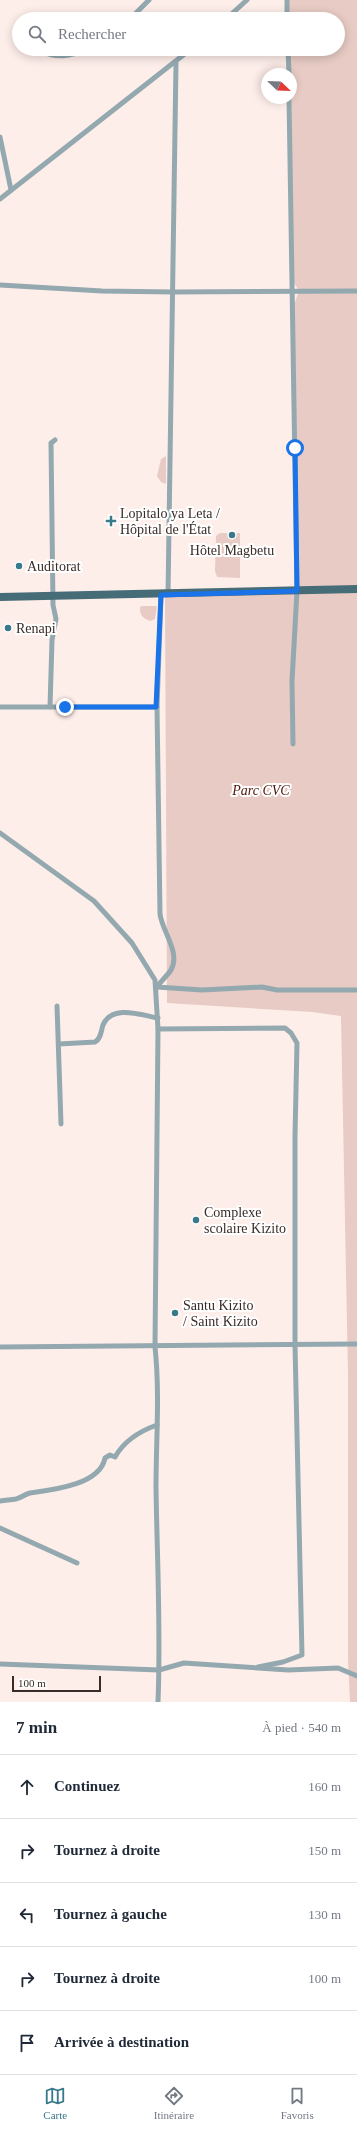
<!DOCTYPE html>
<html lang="fr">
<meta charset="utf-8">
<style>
:root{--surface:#fff;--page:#f2f2f3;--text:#1f2937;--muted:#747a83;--line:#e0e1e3;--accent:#38798b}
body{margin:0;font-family:Georgia,serif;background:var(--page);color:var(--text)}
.compass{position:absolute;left:261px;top:68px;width:36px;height:36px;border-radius:50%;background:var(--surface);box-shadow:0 2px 10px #0003;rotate:113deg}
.scale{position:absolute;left:12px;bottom:10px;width:89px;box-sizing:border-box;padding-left:4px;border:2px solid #392b27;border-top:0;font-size:11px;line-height:14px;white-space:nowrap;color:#392b27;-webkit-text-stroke:3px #fff;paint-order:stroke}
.stop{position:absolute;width:12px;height:12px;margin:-9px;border:3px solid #1a73e8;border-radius:50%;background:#fff}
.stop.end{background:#1a73e8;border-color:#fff;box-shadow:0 1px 4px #0008}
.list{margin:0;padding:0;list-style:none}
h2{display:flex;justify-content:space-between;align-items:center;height:52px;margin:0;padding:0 16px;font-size:17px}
h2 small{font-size:13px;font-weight:400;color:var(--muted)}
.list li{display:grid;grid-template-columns:26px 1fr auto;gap:12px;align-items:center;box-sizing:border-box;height:64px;padding:0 16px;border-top:1px solid var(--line)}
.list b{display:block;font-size:15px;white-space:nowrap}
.list em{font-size:13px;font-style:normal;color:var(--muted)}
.icon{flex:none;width:22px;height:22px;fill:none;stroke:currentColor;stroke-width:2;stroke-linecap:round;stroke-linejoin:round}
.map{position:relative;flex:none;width:357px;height:1702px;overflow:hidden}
.search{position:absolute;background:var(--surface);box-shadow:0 2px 10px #0003;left:12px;right:12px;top:12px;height:44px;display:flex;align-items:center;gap:10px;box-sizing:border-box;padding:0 14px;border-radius:22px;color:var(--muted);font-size:15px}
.sheet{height:372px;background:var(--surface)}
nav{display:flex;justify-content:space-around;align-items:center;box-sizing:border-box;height:56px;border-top:1px solid var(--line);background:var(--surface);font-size:11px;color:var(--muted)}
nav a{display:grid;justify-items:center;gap:2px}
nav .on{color:var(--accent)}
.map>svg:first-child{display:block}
.green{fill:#e7cbc4}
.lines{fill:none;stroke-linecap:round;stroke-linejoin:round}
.minor{stroke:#94a9af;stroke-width:5}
.primary{stroke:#466c77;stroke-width:8}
.route{stroke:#1a73e8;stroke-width:5}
.poi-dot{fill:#38798b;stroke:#fff;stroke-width:1.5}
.labels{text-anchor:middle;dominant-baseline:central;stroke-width:4;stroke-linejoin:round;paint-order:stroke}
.poi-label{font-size:14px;fill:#392b27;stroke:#fff;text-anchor:start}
.park-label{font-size:14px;font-style:italic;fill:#4d160a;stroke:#fff}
</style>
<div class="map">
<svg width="357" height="1702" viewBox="0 0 357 1702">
<rect width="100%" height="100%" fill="#feeeea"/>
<g class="green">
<polygon points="287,0 357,0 357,1702 350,1702 348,1659 348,1374 341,1016 312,1012 167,1003 165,590 297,591 291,313 299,291 293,281 291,74 288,49 338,49 338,19 287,19"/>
<polygon points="166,456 166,484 161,482 157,476 161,459"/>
<polygon points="220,533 240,533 240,578 217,577 215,571 216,536"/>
<path d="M142,606H157L155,619L150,621C142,618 140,615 140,607Z"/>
</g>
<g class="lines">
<g class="minor">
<polyline points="287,0 287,19"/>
<polyline points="130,19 149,0"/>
<polyline points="226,19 247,0"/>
<path d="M38,49C56,60 71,56 89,49"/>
<polyline points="288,49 289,74"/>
<polyline points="289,98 297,591 292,681 293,744"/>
<polyline points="0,137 11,190"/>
<polyline points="0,199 191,49"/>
<polyline points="0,285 102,291 174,292 357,291"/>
<path d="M161,595L157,707L160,914C162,931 181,953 171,970C167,976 161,981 157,987L202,990L262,987L277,990H357"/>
<polyline points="168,595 176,63"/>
<polyline points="0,707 157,707"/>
<polyline points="50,707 52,640 56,619 53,605 51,443 55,440"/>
<polyline points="0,833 94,901 132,943 155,980 158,1029 285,1028 291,1033 297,1043 295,1136 295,1345 302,1655 283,1662 258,1667"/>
<polyline points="57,1006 61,1124"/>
<path d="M59,1044L95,1042C101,1039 101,1031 103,1025C112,1004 141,1015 158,1018"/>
<polyline points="0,1347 357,1344"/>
<path d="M0,1501C5,1500 10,1500 16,1499C21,1498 25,1494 30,1493C52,1490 100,1485 105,1458L110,1455L115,1457C124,1441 140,1431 157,1425"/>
<polyline points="0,1528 77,1563"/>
<polyline points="0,1664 159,1670 184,1663 288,1670 338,1668 357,1676"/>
<path d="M158,1702C161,1630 157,1558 156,1487C156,1440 160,1394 155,1347L158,1029"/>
</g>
<polyline class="primary" points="0,597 357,589"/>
</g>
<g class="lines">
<polyline class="route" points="65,707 156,707 161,595 297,591 295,448"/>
</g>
<g class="poi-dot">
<path d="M109 515h4v4h4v4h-4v4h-4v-4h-4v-4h4z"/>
<circle cx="232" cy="535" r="4"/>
<circle cx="19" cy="566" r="4"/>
<circle cx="8" cy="628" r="4"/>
<circle cx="196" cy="1220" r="4"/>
<circle cx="175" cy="1313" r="4"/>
</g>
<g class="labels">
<g class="poi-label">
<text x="120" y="513">Lopitalo ya Leta /<tspan x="120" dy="16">Hôpital de l'État</tspan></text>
<text x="232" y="550" text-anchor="middle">Hôtel Magbetu</text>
<text x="27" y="566">Auditorat</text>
<text x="16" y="628">Renapi</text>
<text x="204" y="1212">Complexe<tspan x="204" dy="16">scolaire Kizito</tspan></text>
<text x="183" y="1305">Santu Kizito<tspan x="183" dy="16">/ Saint Kizito</tspan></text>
</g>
<g class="park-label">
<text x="261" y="790">Parc CVC</text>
</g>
</g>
</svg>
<svg class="compass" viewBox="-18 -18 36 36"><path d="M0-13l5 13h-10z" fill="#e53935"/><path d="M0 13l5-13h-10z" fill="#747a83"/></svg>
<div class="scale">100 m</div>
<div class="stop" style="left:295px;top:448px"></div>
<div class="stop end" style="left:65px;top:707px"></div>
<div class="search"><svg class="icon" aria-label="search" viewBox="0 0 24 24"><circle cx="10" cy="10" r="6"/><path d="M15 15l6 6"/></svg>Rechercher</div>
</div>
<section class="sheet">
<h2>7 min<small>À pied · 540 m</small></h2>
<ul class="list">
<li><svg class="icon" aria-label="ahead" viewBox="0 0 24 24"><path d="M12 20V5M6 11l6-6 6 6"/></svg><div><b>Continuez</b></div><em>160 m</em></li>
<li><svg class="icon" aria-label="right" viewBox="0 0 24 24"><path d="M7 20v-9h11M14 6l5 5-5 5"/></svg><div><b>Tournez à droite</b></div><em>150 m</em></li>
<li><svg class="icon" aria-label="left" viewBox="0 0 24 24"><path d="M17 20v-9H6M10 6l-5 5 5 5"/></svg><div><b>Tournez à gauche</b></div><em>130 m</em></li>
<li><svg class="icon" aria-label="right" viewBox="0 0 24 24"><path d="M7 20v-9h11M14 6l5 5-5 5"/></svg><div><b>Tournez à droite</b></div><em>100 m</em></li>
<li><svg class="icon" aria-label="arrive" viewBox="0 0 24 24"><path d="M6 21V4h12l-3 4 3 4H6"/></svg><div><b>Arrivée à destination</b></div></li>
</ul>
</section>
<nav>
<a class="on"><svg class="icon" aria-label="map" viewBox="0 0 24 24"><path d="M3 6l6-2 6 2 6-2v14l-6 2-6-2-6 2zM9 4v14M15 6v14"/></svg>Carte</a>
<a><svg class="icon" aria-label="directions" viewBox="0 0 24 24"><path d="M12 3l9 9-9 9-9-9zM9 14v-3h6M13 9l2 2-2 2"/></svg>Itinéraire</a>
<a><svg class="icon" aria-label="saved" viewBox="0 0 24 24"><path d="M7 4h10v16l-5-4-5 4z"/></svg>Favoris</a>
</nav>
